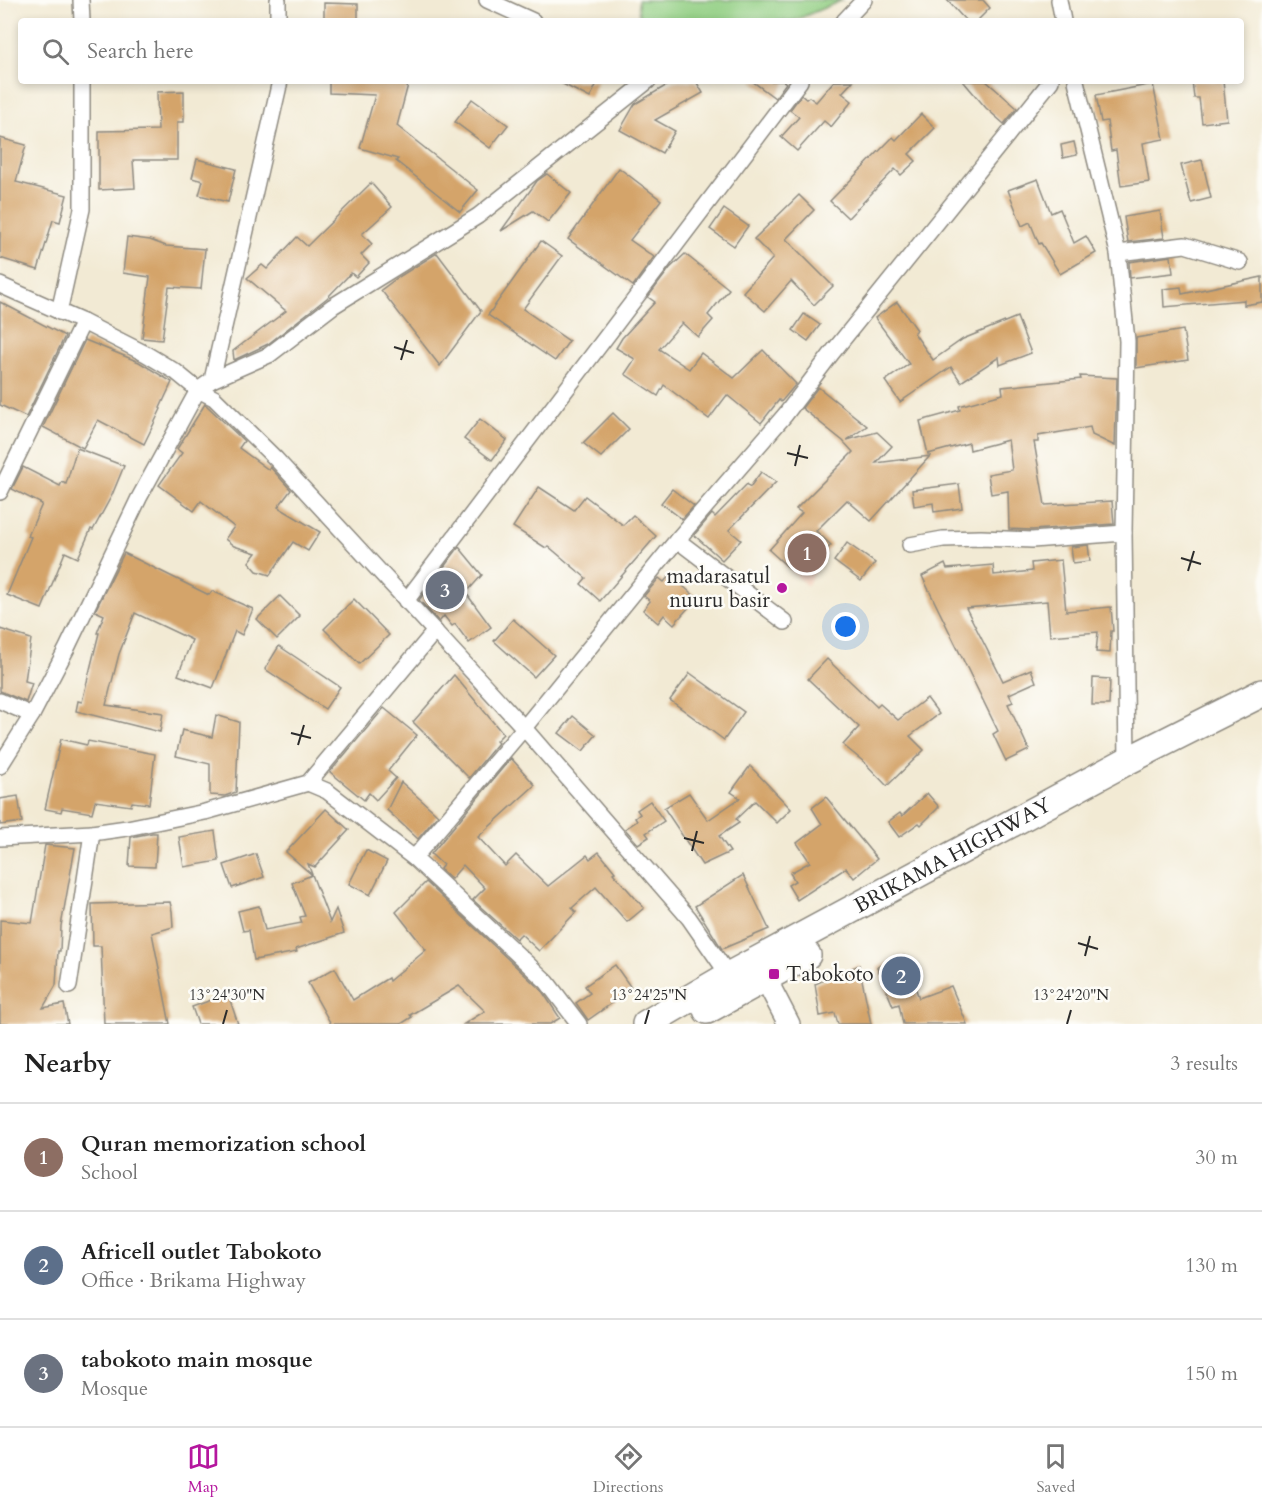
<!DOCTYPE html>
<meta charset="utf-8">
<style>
:root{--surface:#fff;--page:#f6f6f6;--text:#222;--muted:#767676;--line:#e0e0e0;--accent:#b5179e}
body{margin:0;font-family:Cardo,serif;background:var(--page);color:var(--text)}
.you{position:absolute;left:846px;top:627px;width:21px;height:21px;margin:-15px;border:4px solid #fff;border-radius:50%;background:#1a73e8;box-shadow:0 0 0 9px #1a73e833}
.badge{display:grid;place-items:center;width:39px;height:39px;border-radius:50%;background:var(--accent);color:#fff;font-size:20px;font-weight:700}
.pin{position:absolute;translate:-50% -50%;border:3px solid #fff;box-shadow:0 2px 6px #0006}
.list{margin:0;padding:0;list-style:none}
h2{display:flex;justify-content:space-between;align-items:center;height:78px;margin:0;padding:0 24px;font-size:26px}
h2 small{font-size:20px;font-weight:400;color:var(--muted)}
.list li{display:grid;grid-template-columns:39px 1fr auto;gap:18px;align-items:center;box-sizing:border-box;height:108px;padding:0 24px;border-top:2px solid var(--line)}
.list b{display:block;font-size:22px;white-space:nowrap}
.list p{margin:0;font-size:20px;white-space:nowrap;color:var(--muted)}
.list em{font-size:20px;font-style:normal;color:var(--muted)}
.icon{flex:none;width:33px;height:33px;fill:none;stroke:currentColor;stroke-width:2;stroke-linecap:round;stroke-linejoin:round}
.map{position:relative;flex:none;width:1262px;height:1024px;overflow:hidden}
.search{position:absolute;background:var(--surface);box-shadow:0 3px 9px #0003;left:18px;right:18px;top:18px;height:66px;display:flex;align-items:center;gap:15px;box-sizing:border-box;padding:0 21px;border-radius:6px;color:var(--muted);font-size:22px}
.sheet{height:402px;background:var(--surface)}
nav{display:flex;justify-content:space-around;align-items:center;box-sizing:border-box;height:84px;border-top:2px solid var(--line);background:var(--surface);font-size:16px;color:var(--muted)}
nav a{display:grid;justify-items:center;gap:3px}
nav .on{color:var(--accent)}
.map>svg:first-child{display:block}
.built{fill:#f4d3c0}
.green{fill:#93cf84;stroke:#5f7d58;stroke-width:1.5}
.building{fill:#d4a46a}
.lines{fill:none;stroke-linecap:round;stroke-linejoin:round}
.street-casing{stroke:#8e8a80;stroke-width:18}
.secondary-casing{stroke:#8e8a80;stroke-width:24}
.highway-casing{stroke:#8e8a80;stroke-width:30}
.street{stroke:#fff;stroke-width:15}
.secondary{stroke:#fff;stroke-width:21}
.highway{stroke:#fff;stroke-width:27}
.ticks{fill:none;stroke:#2b2b2b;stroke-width:2}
.poi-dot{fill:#b5179e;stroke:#fdfcf7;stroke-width:2}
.labels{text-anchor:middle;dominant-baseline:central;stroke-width:5;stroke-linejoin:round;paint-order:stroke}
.poi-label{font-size:21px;fill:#2b2b2b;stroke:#fdfcf7;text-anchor:end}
.street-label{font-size:21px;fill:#2b2b2b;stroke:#fdfcf7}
.ticks-label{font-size:15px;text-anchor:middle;fill:#2b2b2b;stroke:#fdfcf7;stroke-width:5;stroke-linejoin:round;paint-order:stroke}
</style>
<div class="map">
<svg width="1262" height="1024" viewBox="0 0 1262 1024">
<rect width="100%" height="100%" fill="#fdfcf7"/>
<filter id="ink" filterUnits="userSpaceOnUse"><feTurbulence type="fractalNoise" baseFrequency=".0167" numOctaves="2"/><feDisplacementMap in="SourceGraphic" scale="12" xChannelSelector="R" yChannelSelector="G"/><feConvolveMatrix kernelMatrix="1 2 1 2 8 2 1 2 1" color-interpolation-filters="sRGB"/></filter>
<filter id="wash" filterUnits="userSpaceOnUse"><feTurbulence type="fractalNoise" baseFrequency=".008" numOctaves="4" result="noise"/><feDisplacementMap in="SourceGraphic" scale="24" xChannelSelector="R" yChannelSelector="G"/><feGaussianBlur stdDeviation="1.35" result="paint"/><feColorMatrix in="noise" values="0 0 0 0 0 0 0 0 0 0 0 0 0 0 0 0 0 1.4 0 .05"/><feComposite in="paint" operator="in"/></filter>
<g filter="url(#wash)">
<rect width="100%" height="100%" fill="#f2ead4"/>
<polygon class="built" points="830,545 807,586 781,561"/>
<polygon class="green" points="638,0 843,0 793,21 639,21"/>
<g id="blocks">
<g class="building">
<polygon points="947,0 983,0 990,8 977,21 966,21"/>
<polygon points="324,3 358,4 358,21 324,21"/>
<polygon points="329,81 409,81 397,126 478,190 460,212 396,161 398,159 360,148 375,95 329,93"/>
<polygon points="557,81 598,81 590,98"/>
<polygon points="674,81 696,81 703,93 655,120 675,131 662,153 620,130 635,104"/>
<polygon points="752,81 783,81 786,83 775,98"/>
<polygon points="834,81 853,81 842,93 852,101 831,127 824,121 797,151 781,137 799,117 790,110 801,95 806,99 809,97 816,102"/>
<polygon points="963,81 986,81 1017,108 1004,124 986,108"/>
<polygon points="1192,81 1223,81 1227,120 1202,123 1199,98 1194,98"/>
<polygon points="1153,84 1164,139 1143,143 1149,182 1121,186 1116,150 1111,151 1107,121 1101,122 1096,95"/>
<polygon points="184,91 184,122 177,122 177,160 133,160 135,188 99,190 99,131 158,130 157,92"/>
<polygon points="472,99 508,125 490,148 455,122"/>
<polygon points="921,114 935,128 909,154 916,161 901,175 895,169 848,218 830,201 893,137 896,140"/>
<polygon points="0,138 26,145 16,182 67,195 60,222 53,220 38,270 0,258"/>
<polygon points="1074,142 1077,155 1063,158 1061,145"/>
<polygon points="197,159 236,169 228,202 199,195 203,181 192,178"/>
<polygon points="1202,160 1211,198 1191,203 1181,165"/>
<polygon points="619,168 661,200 630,240 654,257 633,286 568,239"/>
<polygon points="547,174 571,193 548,222 533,211 501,231 537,181"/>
<polygon points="1038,179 1051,213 1060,209 1074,243 1086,236 1096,253 1060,274 1041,243 1039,244 1030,222 1022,226 1008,190"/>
<polygon points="371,183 392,207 362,234 372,244 361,255 369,263 356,277 351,273 327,298 268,344 234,360 233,351 286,311 247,278 262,265 267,269 297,237 307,246"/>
<polygon points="799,195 814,210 786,239 833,286 814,305 791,281 765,311 743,292 773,258 754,239"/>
<polygon points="724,209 748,226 734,246 710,229"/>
<polygon points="1160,211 1164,238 1128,242 1124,217"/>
<polygon points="127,237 150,240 166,246 205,249 201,289 169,287 162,340 142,338 150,277 123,273"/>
<polygon points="541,241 562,256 523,309 569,341 555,361 488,315"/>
<polygon points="437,253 481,311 440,366 381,290 397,278"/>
<polygon points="685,254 729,289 708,315 713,320 698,337 682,323 659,349 689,369 701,353 734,378 763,350 796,384 781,402 779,400 761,423 727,395 709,419 664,385 658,396 625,374 635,359 616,348 622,338 655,302 648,297 670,268"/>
<polygon points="1171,256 1173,273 1130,278 1129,262"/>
<polygon points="1262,277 1262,302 1244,305 1244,300 1164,307 1163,289 1181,287 1182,294"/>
<polygon points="0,302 65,336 26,417 0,405"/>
<polygon points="897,302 917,330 914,333 933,360 963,339 1017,317 1031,353 1000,365 999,357 961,382 951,367 900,402 885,381 909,364 875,318"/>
<polygon points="804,314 820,325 808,341 793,330"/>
<polygon points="1183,330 1188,360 1136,368 1136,338"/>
<polygon points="85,340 139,362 172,382 160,408 161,409 144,444 98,420 83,448 43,427"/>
<polygon points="1080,376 1117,378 1115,446 1092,435 1090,427 1038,436 1038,442 1034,442 1045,505 1112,501 1114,524 1032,530 1009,529 1008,491 991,494 988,474 1012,470 1008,440 970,450 969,443 928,454 920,421 960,410 959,406 1003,394 1002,387 1081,379"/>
<polygon points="818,387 867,426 847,440 877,432 892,446 876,463 930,456 871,521 847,500 816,531 831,545 809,568 800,560 791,570 769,550 802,513 796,509 853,452 843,441 802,408"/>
<polygon points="205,404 244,441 239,448 269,470 270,467 291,490 278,507 320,532 308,551 293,542 270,575 257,571 249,562 256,553 234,546 225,539 234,527 201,501 194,511 159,485 182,453 177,449"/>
<polygon points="613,413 629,429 601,457 583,443"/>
<polygon points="480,419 507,440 492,460 464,439"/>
<polygon points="77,448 124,466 112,495 93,530 91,529 78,558 65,552 42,609 7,595 31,537 28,536 42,504 12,489 23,467 60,486 62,482 66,484"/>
<polygon points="761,472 776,482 729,530 741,540 722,560 694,535 712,514 715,517 747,484 750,487"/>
<polygon points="959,484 962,508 934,512 933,503 914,506 912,490"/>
<polygon points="539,487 574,510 585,496 623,525 633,515 656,536 600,601 581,584 586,578 548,546 546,548 513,527"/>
<polygon points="672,489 694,506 682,519 661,503"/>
<polygon points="847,543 875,563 861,581 834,561"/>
<polygon points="1088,545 1090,561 1073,563 1071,547"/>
<polygon points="459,547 482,575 466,593 491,627 469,643 455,624 452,626 444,616 439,622 419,600"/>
<polygon points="124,553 209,595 212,591 253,609 242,635 235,631 213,688 178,675 192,640 135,613 119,654 106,705 163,713 160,732 76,711 78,701 82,702 99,633 97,633 104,615 95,611"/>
<polygon points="1061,560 1066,611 1111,607 1113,631 1111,631 1110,653 1096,652 1098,632 1050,636 1047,601 966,608 1003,681 1031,669 1036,682 1009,694 1013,702 1008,704 1029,750 1006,761 993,734 998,731 922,576 945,564 947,569 993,565 994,575 1032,571 1031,563"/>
<polygon points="670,575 697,598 674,624 664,615 658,623 643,610 650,601 644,596 659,578 664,582"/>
<polygon points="280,596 300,616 277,639 257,619"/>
<polygon points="354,599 389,635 359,664 324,629"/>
<polygon points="513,619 554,655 534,677 494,641"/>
<polygon points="0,629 31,639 25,681 32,683 26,702 0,691"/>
<polygon points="279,646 340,687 325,709 265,669"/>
<polygon points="827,659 877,707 880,704 898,720 927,698 939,714 910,736 924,750 887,786 864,762 843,745 859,727 808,679"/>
<polygon points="690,673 744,712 724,740 670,700"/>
<polygon points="454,675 503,734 496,741 498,743 469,778 413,722"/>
<polygon points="1093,678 1110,679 1109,705 1092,705"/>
<polygon points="384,708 417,735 388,771 396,778 376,800 369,793 364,800 330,772"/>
<polygon points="216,715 239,722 236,792 225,796 210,795 210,764 176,756 182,730 212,737"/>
<polygon points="573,716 596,735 583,751 559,733"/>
<polygon points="61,739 87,745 88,741 155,754 149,804 132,802 131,806 95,801 92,813 62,808 61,812 45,809"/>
<polygon points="511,758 535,785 478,837 505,866 516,855 548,886 587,855 590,859 599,852 615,872 613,873 644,908 627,922 596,887 572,908 576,912 539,951 521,934 516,939 473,900 485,888 463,865 451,879 440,869 443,865 431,854"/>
<polygon points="750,766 791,809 777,823 755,801 736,819 739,823 719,836 730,852 702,865 664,808 689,793 708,820 740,798 731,792"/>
<polygon points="401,782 438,815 418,839 387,810"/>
<polygon points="927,793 939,807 921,825 919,823 899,837 888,822 900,813 902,816"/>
<polygon points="18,796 22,822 0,825 0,799"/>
<polygon points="826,797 877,859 854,878 846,868 797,900 788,885 795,881 790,873 810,862 797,843 822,824 812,808"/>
<polygon points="650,801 664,821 646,833 649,837 638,844 625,829 637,821 635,818 640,814 637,810"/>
<polygon points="326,809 349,830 315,867 308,864 330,922 336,909 344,933 296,949 297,952 254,960 249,930 243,931 238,911 259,906 265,930 302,923 300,917 305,916 292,883 312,875 286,852"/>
<polygon points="215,831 219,861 184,867 179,837"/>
<polygon points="152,833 157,833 155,867 129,866 131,837"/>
<polygon points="45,845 75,848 61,926 60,951 58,951 56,985 43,1008 64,1004 68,1024 0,1024 0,920 32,923"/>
<polygon points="366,850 387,861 370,895 349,884"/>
<polygon points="256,854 264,877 232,888 224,865"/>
<polygon points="743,875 769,929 722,949 695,906"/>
<polygon points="426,882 542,991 560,1018 550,1024 464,1024 485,1011 459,986 410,1015 412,1017 401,1024 331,1024 308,983 335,968 353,1000 388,978 389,981 426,950 396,912"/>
<polygon points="170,902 172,911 173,927 152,933 170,1024 104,1024 101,946 93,946 92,904"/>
<polygon points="904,956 919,998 951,986 967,1024 903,1024 899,1004 893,1006 877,967"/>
<polygon points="615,965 632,989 588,1020 576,1003 590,993 585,986"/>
<polygon points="859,965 871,1024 838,1024 835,1013 820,1016 815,984"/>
<polygon points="228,994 238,1024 198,1024 192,1007"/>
</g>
</g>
</g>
<g filter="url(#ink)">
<use href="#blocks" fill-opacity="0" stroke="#8e8a80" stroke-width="1.5"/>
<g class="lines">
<defs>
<g id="street">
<polyline points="81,0 82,21"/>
<polyline points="278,0 278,21"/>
<polyline points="487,0 533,21"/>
<polyline points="1059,0 1063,21"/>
<polyline points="844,21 864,0"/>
<polyline points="1076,81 1118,253 1127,341 1124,533 1127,761"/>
<polyline points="1118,253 1185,245 1240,262"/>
<polyline points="0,285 83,322 146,354 176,372 198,390 214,398 276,459 524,728 689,918 732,980"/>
<polyline points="59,312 82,209 82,81"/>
<polyline points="212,380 269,355 333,306 478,216 648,81"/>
<polyline points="0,492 83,322"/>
<polyline points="677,540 785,622"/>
<polyline points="910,545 943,539 981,538 1032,540 1124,533"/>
<polyline points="406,601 800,81"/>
<polyline points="0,701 32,715"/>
<polyline points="0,766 32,715 67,648 139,498 198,390 212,380 280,81"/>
<polyline points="308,783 327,791 414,858 547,982 579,1024"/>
<polyline points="0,838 92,833 127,828 205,812 308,783 435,631"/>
<polyline points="414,858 524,728 677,540 785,415 832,353 1051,81"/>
<polyline points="69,986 92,833"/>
</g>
<polyline id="secondary" points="759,966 789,1024"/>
<g id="highway">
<polyline points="707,1010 807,955"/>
<path id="s1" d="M646,1024L730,975L1127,761L1262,693"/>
</g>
</defs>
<use href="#street" class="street-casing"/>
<use href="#secondary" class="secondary-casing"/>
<use href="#highway" class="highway-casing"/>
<use href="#street" class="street"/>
<use href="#secondary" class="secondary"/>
<use href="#highway" class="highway"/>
</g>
</g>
<path class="ticks" d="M394,347L414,353M401,360L407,340M787,453L808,458M795,466L800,445M1181,558L1201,564M1188,571L1194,551M291,733L311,738M298,745L304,725M684,838L704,843M692,851L697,831M1078,943L1098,949M1085,956L1090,936M223,1024L227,1010M645,1024L649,1010M1067,1024L1071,1010"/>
<g class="poi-dot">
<circle cx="782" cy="588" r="6"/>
<rect x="768" y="968" width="12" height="12" rx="3"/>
</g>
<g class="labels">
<g class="poi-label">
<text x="770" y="576">madarasatul<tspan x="770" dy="24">nuuru basir</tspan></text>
<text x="786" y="974" text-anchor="start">Tabokoto</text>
</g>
<g class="street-label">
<text stroke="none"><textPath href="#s1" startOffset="350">BRIKAMA HIGHWAY</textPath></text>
</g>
</g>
<g class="ticks-label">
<text x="227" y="1000">13°24'30"N</text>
<text x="649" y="1000">13°24'25"N</text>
<text x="1071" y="1000">13°24'20"N</text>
</g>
</svg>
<div class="you"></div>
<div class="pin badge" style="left:807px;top:553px;background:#8d6e63">1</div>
<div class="pin badge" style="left:901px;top:976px;background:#5c6f8a">2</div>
<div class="pin badge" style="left:445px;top:590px;background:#6b7280">3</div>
<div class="search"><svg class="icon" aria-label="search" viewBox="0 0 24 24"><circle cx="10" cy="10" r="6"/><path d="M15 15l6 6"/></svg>Search here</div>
</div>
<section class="sheet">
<h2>Nearby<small>3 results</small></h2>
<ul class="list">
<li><span class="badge" style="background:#8d6e63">1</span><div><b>Quran memorization school</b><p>School</p></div><em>30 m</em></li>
<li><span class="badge" style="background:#5c6f8a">2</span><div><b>Africell outlet Tabokoto</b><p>Office · Brikama Highway</p></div><em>130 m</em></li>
<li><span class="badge" style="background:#6b7280">3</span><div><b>tabokoto main mosque</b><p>Mosque</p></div><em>150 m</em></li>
</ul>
</section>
<nav>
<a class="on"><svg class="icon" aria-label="map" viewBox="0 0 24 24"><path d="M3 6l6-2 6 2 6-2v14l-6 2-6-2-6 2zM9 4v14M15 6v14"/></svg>Map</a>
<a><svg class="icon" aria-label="directions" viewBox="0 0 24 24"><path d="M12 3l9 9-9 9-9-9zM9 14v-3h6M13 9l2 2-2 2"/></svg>Directions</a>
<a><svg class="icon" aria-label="saved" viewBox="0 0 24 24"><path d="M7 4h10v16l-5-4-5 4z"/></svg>Saved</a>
</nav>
